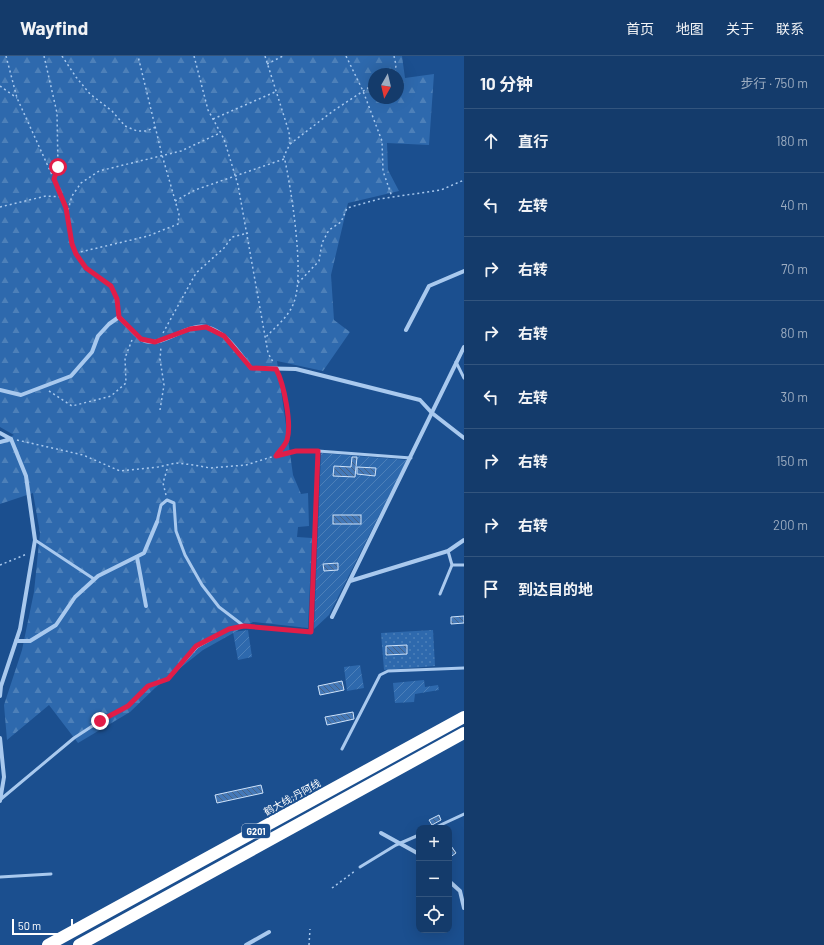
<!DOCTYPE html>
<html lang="zh">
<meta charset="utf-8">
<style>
:root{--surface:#143b6b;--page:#214673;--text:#f1f3f6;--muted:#9dadc1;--line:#33557e}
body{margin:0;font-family:Barlow,"Noto Sans SC",sans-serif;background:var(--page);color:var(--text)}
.controls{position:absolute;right:12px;bottom:12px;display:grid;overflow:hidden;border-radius:8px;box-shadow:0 4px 16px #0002}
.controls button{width:36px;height:36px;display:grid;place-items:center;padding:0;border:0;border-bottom:1px solid var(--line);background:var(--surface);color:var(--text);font:20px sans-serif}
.compass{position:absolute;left:368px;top:12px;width:36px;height:36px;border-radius:50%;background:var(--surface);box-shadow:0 4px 16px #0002;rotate:188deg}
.scale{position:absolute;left:12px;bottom:10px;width:61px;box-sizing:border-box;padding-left:4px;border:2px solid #fff;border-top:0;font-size:11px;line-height:14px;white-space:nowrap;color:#fff;-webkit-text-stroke:3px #1b4f8f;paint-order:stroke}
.stop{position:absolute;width:12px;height:12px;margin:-9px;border:3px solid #e11d48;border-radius:50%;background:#fff}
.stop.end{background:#e11d48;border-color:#fff;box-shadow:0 1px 4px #0008}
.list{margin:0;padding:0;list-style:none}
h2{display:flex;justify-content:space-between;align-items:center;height:52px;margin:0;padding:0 16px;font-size:17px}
h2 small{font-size:13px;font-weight:400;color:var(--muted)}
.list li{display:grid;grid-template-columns:26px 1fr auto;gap:12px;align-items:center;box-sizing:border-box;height:64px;padding:0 16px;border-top:1px solid var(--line)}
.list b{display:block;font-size:15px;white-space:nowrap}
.list em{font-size:13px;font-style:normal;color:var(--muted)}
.icon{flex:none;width:22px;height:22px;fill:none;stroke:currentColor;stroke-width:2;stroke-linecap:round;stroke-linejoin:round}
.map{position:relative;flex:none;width:464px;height:889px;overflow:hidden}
header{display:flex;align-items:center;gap:24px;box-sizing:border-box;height:56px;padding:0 20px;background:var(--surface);border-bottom:1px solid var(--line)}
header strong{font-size:19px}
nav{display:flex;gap:22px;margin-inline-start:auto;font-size:14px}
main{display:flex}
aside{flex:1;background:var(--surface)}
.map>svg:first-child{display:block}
.grass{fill:url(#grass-dots)}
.forest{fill:url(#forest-firs);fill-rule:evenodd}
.garden{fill:url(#garden-furrows)}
.building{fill:url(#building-back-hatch);stroke:#cfe3fa}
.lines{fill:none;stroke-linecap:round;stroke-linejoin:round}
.path{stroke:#a9c9ee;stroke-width:1.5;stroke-dasharray:2 3;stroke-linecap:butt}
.lane{stroke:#a9c9ee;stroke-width:3}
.street{stroke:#a9c9ee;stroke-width:4}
.highway{stroke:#fff;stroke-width:12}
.route{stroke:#e11d48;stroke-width:5}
.labels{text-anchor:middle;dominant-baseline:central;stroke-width:3.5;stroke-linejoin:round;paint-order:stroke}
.shield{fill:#1b4f8f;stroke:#bbcadd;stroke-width:1}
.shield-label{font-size:9px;font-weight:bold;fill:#fff}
.street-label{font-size:10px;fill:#fff;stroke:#1b4f8f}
</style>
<header>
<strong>Wayfind</strong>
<nav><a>首页</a><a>地图</a><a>关于</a><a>联系</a></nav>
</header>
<main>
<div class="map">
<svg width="464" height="889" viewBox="0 0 464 889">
<defs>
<pattern id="grass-dots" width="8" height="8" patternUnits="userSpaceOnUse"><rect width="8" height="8" fill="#2e69ad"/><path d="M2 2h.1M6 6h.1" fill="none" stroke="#4d80b9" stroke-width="1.8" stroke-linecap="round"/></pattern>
<pattern id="forest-firs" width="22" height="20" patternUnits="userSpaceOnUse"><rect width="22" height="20" fill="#2e69ad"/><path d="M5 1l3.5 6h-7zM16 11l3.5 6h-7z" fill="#4d80b9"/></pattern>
<pattern id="garden-furrows" width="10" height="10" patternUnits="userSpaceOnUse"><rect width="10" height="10" fill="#2e69ad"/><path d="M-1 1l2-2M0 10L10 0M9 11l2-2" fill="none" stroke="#4d80b9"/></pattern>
<pattern id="building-back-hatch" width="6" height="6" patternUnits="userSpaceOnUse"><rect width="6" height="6" fill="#4478b7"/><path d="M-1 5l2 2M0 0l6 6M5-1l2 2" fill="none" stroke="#486282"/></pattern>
</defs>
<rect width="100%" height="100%" fill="#1b4f8f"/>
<polygon class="grass" points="433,574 435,610 384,614 381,577"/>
<path class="forest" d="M0,0H402L405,22L434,18L429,89L387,87L388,114L399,135L348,147L331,219L334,264L350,276L323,315L277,305L293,419L301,438L308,437L309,470L298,471L297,481L312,482L308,572L253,566L203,594L155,632L130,656L78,687L49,649L7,684L4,649L22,594L34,536L40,477L33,437L0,448V385L14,379L0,371ZM374,18H398V42H374Z"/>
<g class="garden">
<polygon points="321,397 407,404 329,559 314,573"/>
<polygon points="248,574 252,601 238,604 233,576"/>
<polygon points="360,609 364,632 347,635 344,611"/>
<polygon points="424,624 425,631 438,629 439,634 415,638 414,646 395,647 393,627"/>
</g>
<g class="building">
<polygon points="352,401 357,401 355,421 333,420 334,410 351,411"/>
<polygon points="357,411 376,412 375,420 357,418"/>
<rect x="333" y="459" width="28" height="9"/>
<polygon points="338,507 338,514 324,515 323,508"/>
<polygon points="464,560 464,567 451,568 451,561"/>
<polygon points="407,589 407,598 386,599 386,590"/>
<polygon points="342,625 344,634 320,639 318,630"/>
<polygon points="353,656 354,663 327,669 325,661"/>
<polygon points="261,729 263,737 217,747 215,739"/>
<polygon points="439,759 441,764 432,769 429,764"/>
<polygon points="449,787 456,797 449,802"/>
</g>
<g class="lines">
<g class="path">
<polyline points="6,0 17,42 67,152 72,188 76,199 86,212 111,230 117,243 118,255"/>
<polyline points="44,0 57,57 58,111 55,122"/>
<polyline points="62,0 76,21 90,38 112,55 125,70 137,75 146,75 156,71"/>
<polyline points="194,0 208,54 224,83 238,129 268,297 273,306"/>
<path d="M265,0L289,76L290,88L284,100C291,131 305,218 294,246C289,261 275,271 265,282"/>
<polyline points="346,0 363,35 382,85 383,115 392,141"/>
<polyline points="394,0 396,9 395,18"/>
<polyline points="267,8 283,0"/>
<polyline points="0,30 17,42"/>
<polyline points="213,63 275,36"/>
<polyline points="290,88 333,55 374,28"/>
<polyline points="175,145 195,134 284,103"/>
<polyline points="0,151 46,140 62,141"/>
<polyline points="68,154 72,140 81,127 99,115 181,95 220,77"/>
<polyline points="76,197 148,180 178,168 179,158 162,99 138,0"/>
<polyline points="298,227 319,205 322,187 329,174 341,166 347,152 379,143 441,134 464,124"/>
<polyline points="163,277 196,217 224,192 232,181 248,177"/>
<polyline points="49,335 72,350 111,340 126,327 125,302 132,284"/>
<polyline points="160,354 164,329 160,303 161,291"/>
<polyline points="17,384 83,399 120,415 158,411 176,407 194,409 210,412 246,409 268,402 296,395 313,395"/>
<path d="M276,400C279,395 285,390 287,384C292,370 285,332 279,318"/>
<polyline points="166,439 163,427 168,410"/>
<polyline points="0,509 27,498"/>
<polyline points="332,832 355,815"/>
<polyline points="309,889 310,873"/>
</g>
<g class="lane">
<polyline points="456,306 464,322"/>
<polyline points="157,466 161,449 167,444 174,447 176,475 185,499 202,529 219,551 244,570"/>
<polyline points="35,484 94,523"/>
<polyline points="452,509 464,509"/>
<polyline points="440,538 452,509 448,495"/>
<polyline points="342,693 380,619 388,615 464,612"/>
<polyline points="1,743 74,682 100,665 128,650 148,630 168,623 197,591 229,573 244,570 311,576 318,395 411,402"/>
<polyline points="434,772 464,758"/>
<polyline points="360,811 396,789 419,779"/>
<polyline points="0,821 51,818"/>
</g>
<g class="street">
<polyline points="406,274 429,230 464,215"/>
<path d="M0,334L21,339L71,320L92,296L98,280L109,268L119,261C124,266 136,280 141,283C161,295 184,267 206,271C226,275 239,297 251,312L296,313L420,344L432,357L464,382"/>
<polyline points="0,377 11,383 0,386"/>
<polyline points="137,501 146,550"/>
<polyline points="350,525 448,495 464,484"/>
<polyline points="332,561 464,291"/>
<polyline points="16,585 30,585 56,569 75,541 98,520 144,497 157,466"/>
<polyline points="0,640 1,630 20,573 35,484 26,420 11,383"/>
<polyline points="0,682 4,721 0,745"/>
<polyline points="381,777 419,798"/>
<polyline points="449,825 460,835 464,852"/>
<polyline points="246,889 269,876"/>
</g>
<g class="highway">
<polyline points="48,889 464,661"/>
<polyline points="79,889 464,677"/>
</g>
</g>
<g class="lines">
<path class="route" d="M58,111L54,123L66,152L72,188L76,198L86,212L111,230L117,243L119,261L141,283L155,286L190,273L206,271L224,280L251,312L276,313C284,328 292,368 287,384C285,390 279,395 276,400L296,395H318L311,576L244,570L229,573L196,590L168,623L148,630L128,650L100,665"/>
</g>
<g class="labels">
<rect class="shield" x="242" y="768" width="28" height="14" rx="3"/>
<g class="shield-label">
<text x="256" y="775">G201</text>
</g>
<g class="street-label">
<text transform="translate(292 741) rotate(-29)">鹤大线;丹阿线</text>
</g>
</g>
</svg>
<div class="controls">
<button>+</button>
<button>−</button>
<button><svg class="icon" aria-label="locate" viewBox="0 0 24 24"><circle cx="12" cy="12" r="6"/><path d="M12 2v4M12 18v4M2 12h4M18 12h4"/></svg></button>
</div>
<svg class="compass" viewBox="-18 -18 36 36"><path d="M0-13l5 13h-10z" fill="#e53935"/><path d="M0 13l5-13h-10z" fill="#9dadc1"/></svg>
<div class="scale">50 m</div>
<div class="stop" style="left:58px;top:111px"></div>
<div class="stop end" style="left:100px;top:665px"></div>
</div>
<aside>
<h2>10 分钟<small>步行 · 750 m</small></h2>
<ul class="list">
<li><svg class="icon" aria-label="ahead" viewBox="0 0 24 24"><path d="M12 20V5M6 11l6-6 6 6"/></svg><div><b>直行</b></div><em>180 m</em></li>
<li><svg class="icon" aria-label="left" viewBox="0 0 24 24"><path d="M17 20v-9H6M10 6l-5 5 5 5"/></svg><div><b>左转</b></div><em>40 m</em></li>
<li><svg class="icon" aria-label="right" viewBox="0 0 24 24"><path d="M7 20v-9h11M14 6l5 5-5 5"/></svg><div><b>右转</b></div><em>70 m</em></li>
<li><svg class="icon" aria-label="right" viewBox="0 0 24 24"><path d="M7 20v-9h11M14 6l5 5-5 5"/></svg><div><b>右转</b></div><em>80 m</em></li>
<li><svg class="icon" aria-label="left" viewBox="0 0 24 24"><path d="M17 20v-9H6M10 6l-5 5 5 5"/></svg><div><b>左转</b></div><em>30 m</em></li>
<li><svg class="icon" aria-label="right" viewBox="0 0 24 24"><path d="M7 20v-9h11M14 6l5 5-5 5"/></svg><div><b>右转</b></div><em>150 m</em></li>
<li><svg class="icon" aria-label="right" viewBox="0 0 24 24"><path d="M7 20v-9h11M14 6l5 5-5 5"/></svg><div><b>右转</b></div><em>200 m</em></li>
<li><svg class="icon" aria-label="arrive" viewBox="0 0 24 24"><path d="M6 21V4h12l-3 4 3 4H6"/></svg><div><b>到达目的地</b></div></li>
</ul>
</aside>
</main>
